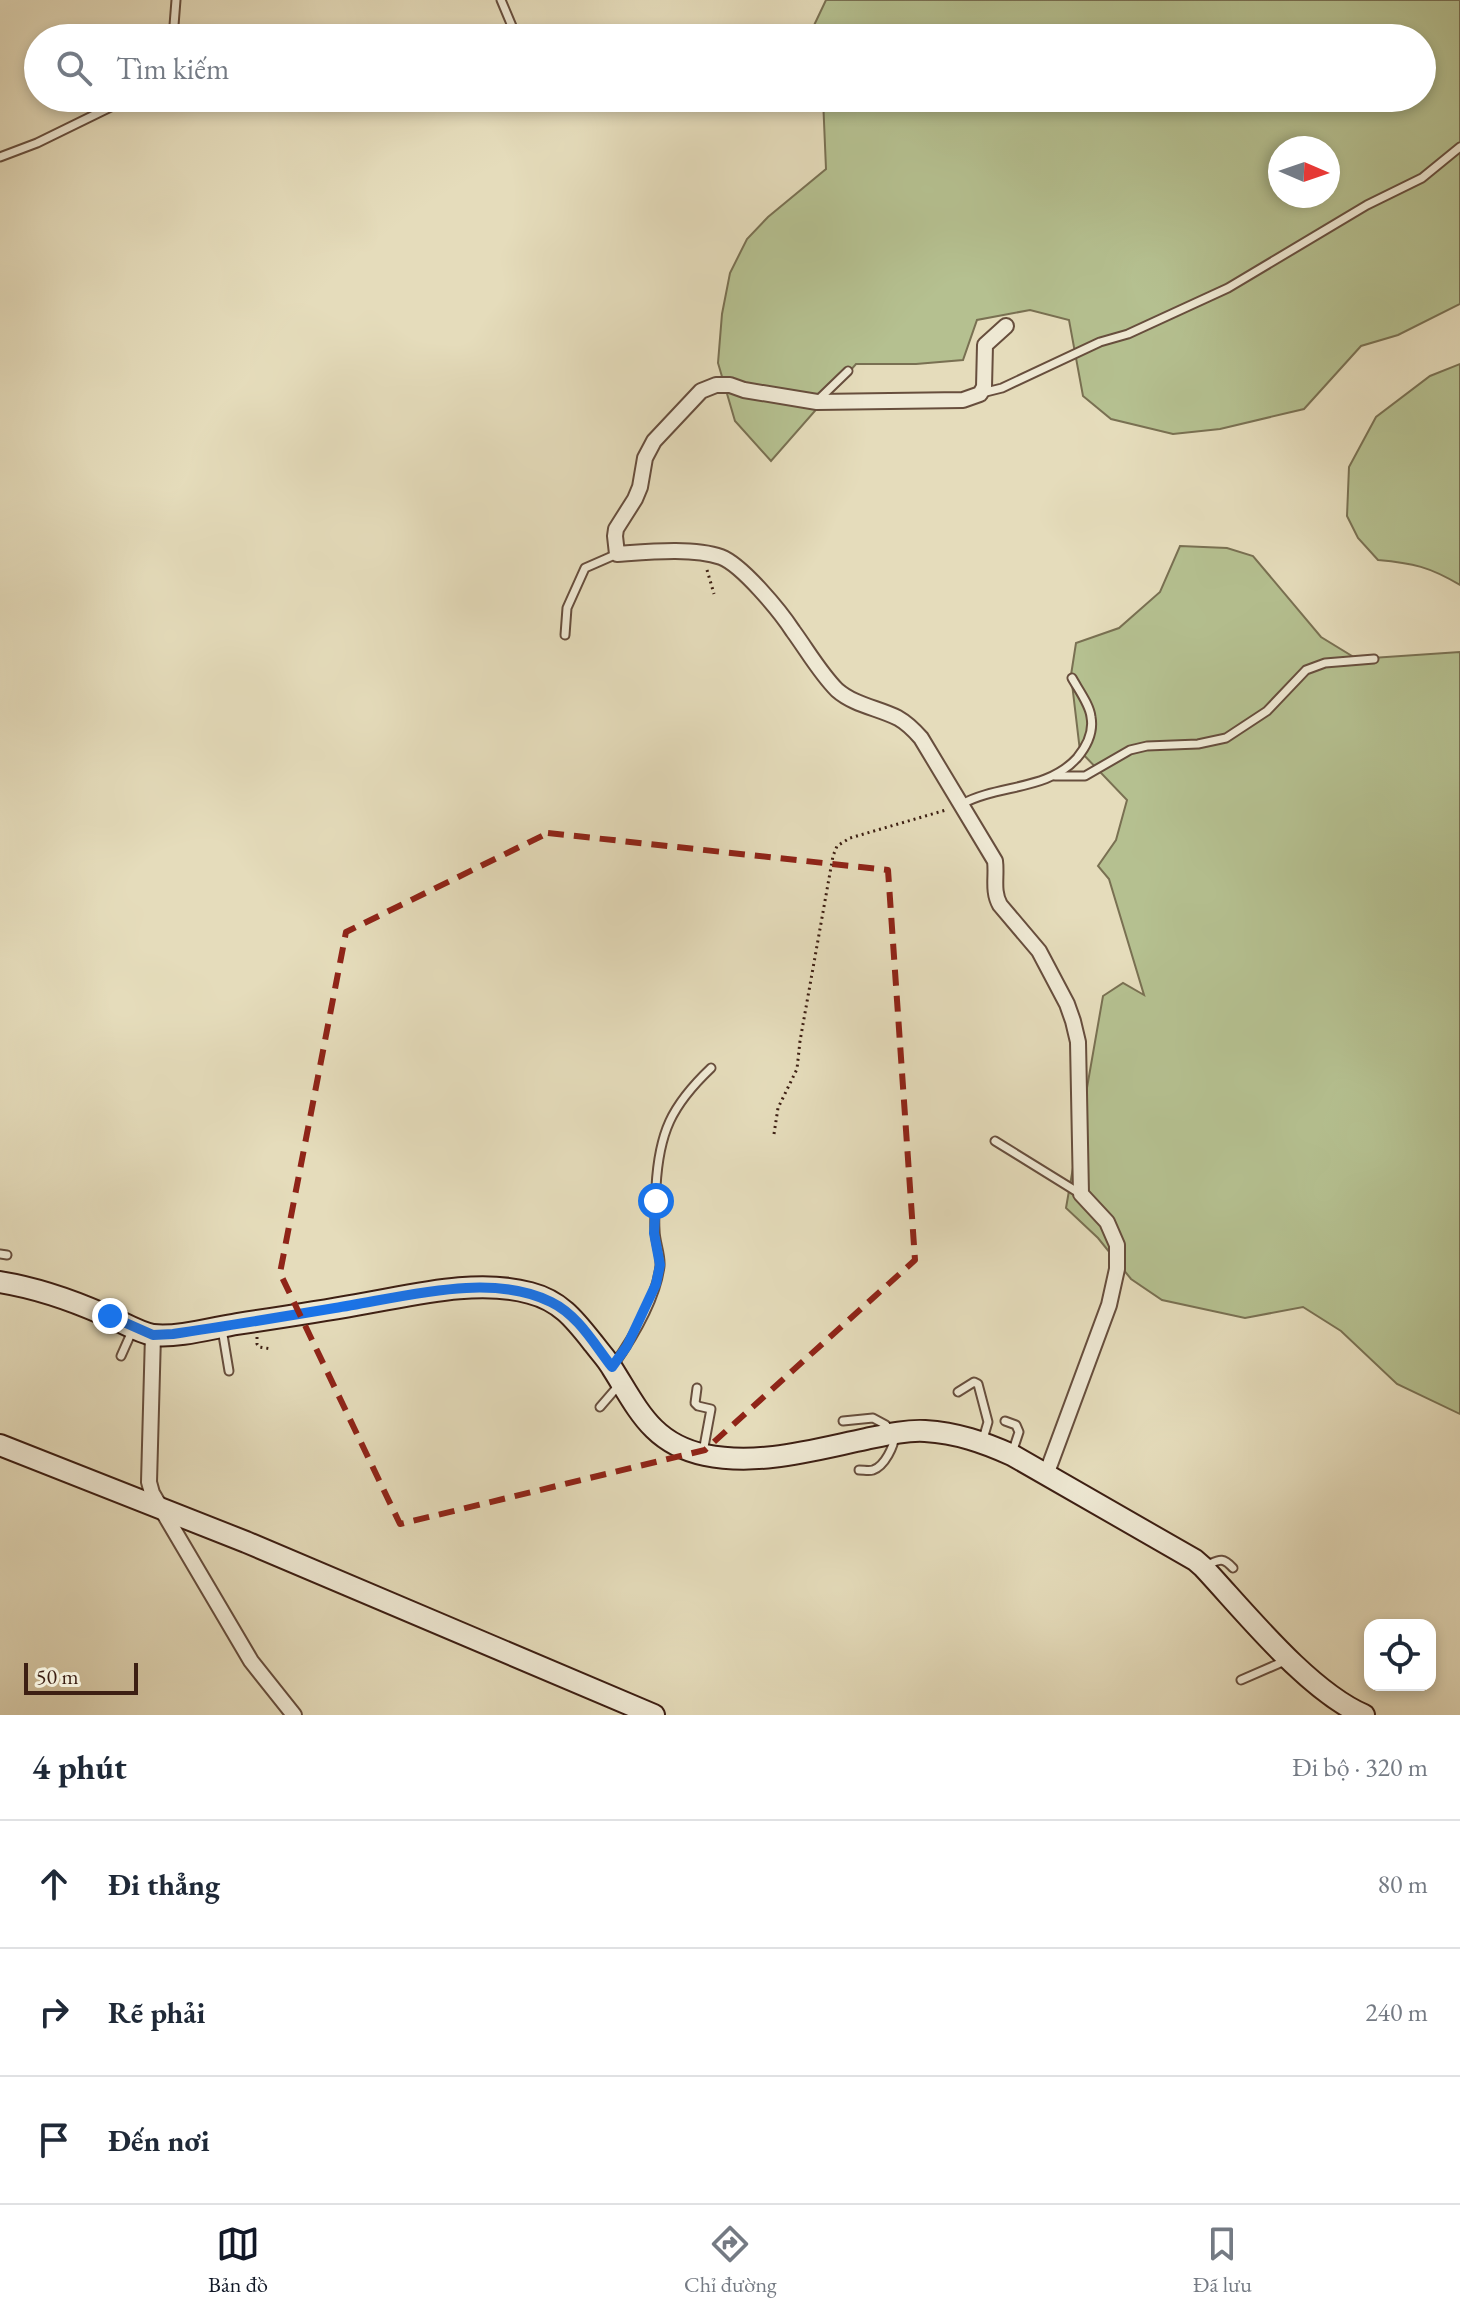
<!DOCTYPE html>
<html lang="vi">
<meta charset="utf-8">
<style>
:root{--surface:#fff;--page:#f2f2f3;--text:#1f2937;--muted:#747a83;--line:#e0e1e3;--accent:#111827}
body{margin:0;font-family:"EB Garamond",serif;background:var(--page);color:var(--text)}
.controls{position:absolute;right:24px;bottom:24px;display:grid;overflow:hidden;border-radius:16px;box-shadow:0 4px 12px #0003}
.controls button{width:72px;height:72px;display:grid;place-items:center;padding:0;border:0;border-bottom:2px solid var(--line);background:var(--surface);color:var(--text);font:40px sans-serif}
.compass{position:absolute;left:1268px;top:136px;width:72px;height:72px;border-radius:50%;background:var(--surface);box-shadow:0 4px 12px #0003;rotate:92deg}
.scale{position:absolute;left:24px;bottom:20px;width:114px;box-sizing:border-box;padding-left:8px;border:4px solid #3d1f13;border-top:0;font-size:22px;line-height:28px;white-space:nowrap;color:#3d1f13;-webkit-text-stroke:6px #eee8d3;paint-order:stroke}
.stop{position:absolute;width:24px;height:24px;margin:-18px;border:6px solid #1a73e8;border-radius:50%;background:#fff}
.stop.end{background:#1a73e8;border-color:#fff;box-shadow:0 2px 8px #0008}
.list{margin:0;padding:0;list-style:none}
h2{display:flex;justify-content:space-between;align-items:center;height:104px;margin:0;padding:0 32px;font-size:34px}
h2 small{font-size:26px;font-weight:400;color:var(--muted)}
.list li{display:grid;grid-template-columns:52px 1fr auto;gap:24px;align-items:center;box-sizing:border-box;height:128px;padding:0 32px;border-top:2px solid var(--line)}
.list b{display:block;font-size:30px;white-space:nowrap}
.list em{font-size:26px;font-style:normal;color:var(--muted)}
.icon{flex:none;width:44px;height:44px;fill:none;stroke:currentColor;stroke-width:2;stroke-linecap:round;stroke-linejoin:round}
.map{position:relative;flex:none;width:1460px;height:1715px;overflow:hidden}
.search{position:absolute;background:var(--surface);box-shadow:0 4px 12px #0003;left:24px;right:24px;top:24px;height:88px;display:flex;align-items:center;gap:20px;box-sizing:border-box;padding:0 28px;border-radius:44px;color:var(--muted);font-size:30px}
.sheet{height:488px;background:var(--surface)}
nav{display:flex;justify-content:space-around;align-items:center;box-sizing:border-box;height:112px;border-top:2px solid var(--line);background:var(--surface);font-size:22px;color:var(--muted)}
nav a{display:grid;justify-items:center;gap:4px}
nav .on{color:var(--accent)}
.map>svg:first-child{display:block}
.green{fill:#b5c090;stroke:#797052;stroke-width:2;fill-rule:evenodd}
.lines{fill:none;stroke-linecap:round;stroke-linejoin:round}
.lane-casing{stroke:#674e3d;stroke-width:11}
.street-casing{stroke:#674e3d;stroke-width:18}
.secondary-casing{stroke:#3d1f13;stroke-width:24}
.path{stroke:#3d1f13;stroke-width:3;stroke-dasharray:2 4;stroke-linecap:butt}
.lane{stroke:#eee8d3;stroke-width:7}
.street{stroke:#eee8d3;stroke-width:14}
.secondary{stroke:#eee8d3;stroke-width:20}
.route{stroke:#1a73e8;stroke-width:10}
.marked{fill:none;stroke:#8f2418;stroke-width:6;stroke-dasharray:16 10;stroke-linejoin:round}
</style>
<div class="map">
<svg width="1460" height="1715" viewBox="0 0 1460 1715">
<rect width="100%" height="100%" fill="#e5dcbb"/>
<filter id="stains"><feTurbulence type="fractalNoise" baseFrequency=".0025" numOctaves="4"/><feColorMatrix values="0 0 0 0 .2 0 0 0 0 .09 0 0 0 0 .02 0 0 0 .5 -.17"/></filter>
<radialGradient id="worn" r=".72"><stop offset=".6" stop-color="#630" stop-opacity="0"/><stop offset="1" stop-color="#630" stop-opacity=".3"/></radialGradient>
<g class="green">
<path d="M826,0H1460V304L1398,335L1361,346L1304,409L1220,429L1173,434L1111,419L1083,396L1069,320L1030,310L977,320L963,360L916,364H856L771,461L735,421L718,363L722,314L730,273L747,239L768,217L826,169L823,98H1422V38H808ZM1280,148H1328V196H1280Z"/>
<path d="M1460,364V585C1430,567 1413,563 1378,560L1358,538L1347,516L1349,467L1376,417L1430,376Z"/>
<polygon points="1180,546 1227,548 1253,556 1321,637 1357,659 1460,652 1460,1414 1397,1384 1341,1331 1303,1307 1245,1318 1162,1300 1131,1279 1098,1238 1066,1208 1103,996 1123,983 1144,995 1109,879 1098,866 1116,840 1127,800 1080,751 1071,675 1076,643 1119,628 1160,592"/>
</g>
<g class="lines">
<defs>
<g id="lane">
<polyline points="501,0 517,38"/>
<polyline points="173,38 176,0"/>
<polyline points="0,157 37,143 129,98"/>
<polyline points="982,393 1002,388 1100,342 1128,334 1228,288 1367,205 1422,178 1460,147"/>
<polyline points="818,400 848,371"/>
<polyline points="565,635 567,608 585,568 617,554"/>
<polyline points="1055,776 1085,776 1130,750 1147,746 1198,744 1226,738 1267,711 1306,670 1325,663 1374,659"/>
<path d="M962,804C999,784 1047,791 1077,758C1087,746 1094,733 1091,717C1090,705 1078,689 1072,678"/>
<polyline points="995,1141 1079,1193"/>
<polyline points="0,1254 7,1255"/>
<polyline points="222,1329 229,1371"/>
<polyline points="121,1356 133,1329"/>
<path d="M613,1366C632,1339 656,1299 660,1266C661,1254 655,1242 655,1230C654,1216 656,1201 656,1187C659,1133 671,1106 711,1068"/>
<polyline points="697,1388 695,1403 698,1406 711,1409 703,1452"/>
<polyline points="958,1392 974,1382 978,1384 988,1422 983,1439"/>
<polyline points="600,1407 619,1385"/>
<polyline points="843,1421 873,1418 886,1425 888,1433"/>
<polyline points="1005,1421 1016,1425 1019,1432 1012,1453"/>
<path d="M859,1470C864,1470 869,1471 873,1470C885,1466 894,1446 895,1435"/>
<path d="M1205,1566C1219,1560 1222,1556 1233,1568"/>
<polyline points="1241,1680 1287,1660"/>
</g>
<g id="street">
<path d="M1006,326L985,345L984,387L980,394L963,400L817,402L744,390L730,385H716L701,391L654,441L645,458L640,487L635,499L616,529L615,536L617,554C646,552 693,547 721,557C742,565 780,611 793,631C807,650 820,673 837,690C854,705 878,708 898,718C907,723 914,730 921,738L995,861C997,876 992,891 1000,905L1039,951L1067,1004L1073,1021L1078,1042L1081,1194L1107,1222L1117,1245V1269L1109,1305L1046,1475"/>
<polyline points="153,1335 149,1482 152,1493 251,1661 294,1715"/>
</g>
<g id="secondary">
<path d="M0,1282C37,1288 69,1299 103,1314C119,1320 137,1332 153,1335C177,1338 213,1328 237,1324C277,1318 317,1312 356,1305C410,1296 476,1278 530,1293C561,1301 575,1320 594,1344C600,1352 607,1359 612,1368C638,1409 652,1444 705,1455C759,1466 813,1450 866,1439C885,1435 905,1430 925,1431C957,1433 983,1442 1012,1455L1195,1560L1203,1567C1245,1612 1308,1691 1364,1715"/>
<polyline points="0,1445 246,1542 654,1715"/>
</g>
</defs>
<use href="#lane" class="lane-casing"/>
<use href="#street" class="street-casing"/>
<use href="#secondary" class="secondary-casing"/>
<g class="path">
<polyline points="707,570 714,594"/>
<polyline points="774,1134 778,1108 797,1069 800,1041 833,856 837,846 850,838 946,810"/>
<polyline points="257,1337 257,1344 259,1347 272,1349"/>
</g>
<use href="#lane" class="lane"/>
<use href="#street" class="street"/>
<use href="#secondary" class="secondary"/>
</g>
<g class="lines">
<path class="route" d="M110,1316L153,1335L173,1334C227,1326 281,1317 335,1308C400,1298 490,1271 551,1302C578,1315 594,1344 612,1367L627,1346L656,1284L660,1265L654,1233L656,1201"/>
</g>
<path class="marked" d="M548,833L888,870L915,1260L705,1450L400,1524L280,1273L346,932Z"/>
<rect width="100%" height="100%" filter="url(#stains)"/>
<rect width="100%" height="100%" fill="url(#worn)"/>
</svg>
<div class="controls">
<button><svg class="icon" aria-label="locate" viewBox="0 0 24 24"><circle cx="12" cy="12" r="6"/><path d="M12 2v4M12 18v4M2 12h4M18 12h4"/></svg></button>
</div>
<svg class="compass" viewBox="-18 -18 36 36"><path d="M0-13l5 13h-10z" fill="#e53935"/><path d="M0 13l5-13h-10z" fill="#747a83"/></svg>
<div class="scale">50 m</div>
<div class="stop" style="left:656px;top:1201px"></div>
<div class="stop end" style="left:110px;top:1316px"></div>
<div class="search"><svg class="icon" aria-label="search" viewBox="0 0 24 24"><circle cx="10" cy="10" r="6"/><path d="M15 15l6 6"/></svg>Tìm kiếm</div>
</div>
<section class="sheet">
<h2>4 phút<small>Đi bộ · 320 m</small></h2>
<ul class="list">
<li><svg class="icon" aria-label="ahead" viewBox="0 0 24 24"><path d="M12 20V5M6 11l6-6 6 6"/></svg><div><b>Đi thẳng</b></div><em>80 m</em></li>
<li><svg class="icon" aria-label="right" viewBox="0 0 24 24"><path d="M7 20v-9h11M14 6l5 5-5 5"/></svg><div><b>Rẽ phải</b></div><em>240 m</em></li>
<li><svg class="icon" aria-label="arrive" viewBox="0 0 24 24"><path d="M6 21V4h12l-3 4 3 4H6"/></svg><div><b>Đến nơi</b></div></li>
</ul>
</section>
<nav>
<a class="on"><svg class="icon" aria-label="map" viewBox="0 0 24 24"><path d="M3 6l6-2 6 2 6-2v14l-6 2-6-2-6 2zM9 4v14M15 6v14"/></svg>Bản đồ</a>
<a><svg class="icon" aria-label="directions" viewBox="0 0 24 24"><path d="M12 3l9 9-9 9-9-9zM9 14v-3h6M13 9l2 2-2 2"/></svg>Chỉ đường</a>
<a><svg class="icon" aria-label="saved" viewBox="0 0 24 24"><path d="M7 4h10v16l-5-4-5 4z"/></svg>Đã lưu</a>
</nav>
